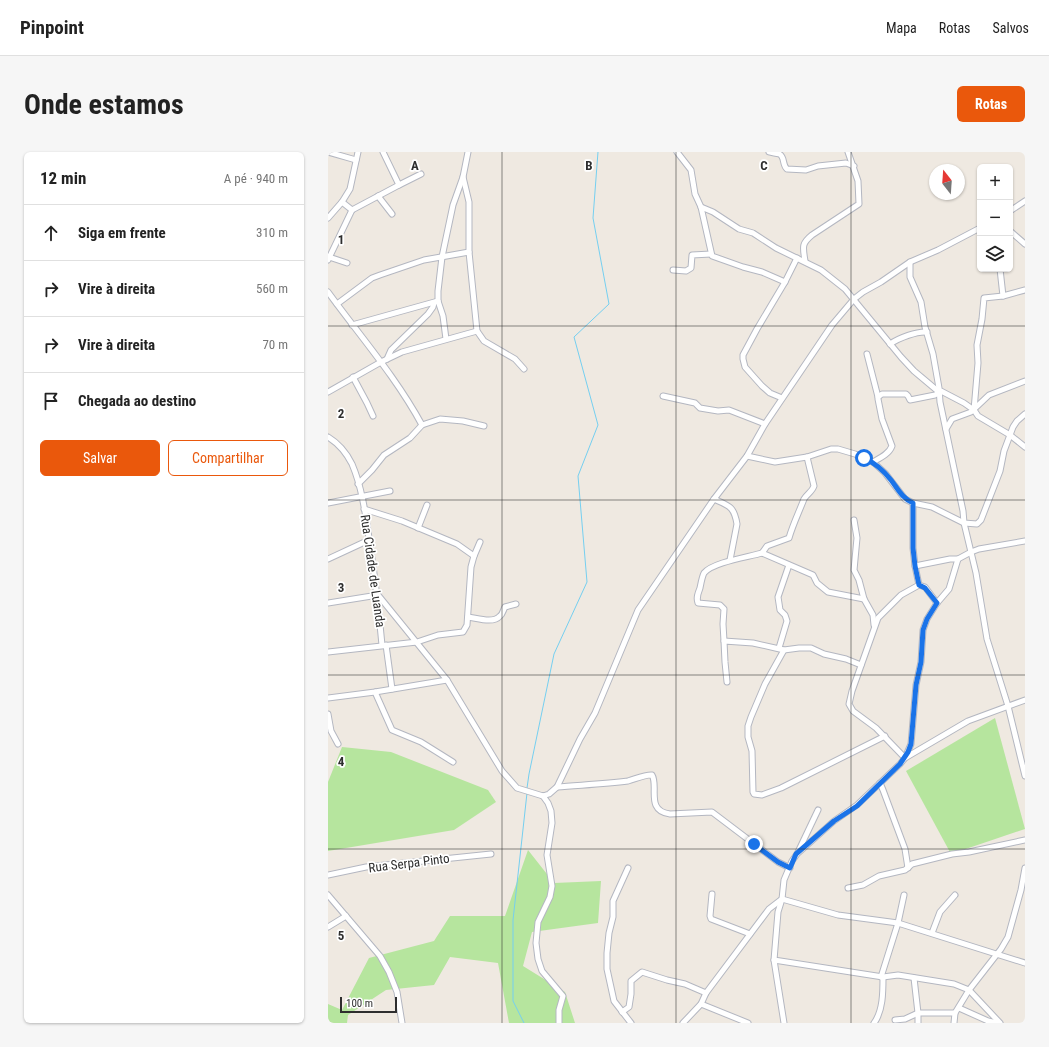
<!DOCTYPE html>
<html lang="pt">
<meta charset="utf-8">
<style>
:root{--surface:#fff;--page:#f6f6f6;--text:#222;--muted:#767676;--line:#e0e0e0;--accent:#ea580c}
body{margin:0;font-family:"Roboto Condensed",sans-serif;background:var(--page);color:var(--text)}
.controls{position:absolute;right:12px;top:12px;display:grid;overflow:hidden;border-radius:6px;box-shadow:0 1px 3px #0004}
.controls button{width:36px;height:36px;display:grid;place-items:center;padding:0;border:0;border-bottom:1px solid var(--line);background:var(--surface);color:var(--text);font:20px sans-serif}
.compass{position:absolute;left:601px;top:12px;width:36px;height:36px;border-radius:50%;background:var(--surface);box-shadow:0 1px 3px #0004;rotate:343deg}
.scale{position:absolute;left:12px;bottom:10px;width:57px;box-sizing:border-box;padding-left:4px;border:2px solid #2e2e2e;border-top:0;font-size:11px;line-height:14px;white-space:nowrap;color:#2e2e2e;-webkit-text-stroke:3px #fff;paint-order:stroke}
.stop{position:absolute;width:12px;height:12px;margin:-9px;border:3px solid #1a73e8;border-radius:50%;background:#fff}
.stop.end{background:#1a73e8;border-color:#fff;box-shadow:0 1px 4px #0008}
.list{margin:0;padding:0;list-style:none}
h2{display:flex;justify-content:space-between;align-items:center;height:52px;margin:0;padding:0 16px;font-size:17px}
h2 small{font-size:13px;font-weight:400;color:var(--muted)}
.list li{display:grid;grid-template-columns:26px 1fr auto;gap:12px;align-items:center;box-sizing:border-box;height:56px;padding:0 16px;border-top:1px solid var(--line)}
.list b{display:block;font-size:15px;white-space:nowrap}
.list em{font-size:13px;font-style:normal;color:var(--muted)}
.actions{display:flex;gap:8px;padding:12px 16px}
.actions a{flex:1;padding:9px 0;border:1px solid var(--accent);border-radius:6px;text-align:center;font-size:14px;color:var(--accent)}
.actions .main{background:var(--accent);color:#fff}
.icon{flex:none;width:22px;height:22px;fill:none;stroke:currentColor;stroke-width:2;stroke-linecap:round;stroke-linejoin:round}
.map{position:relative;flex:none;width:697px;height:871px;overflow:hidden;border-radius:6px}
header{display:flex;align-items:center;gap:24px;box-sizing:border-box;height:56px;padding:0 20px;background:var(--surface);border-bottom:1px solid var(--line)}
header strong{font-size:19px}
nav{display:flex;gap:22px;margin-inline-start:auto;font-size:14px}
.intro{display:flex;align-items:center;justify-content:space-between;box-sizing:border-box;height:96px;padding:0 24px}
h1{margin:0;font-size:28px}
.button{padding:10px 18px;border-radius:6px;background:var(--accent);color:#fff;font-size:14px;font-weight:700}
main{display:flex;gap:24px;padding:0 24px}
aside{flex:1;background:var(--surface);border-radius:6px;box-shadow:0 1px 3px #0004}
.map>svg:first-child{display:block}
.green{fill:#b6e59e}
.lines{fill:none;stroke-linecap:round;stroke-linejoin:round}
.stream{stroke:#75cff0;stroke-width:1}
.minor-casing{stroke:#b4b7c1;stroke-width:7}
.minor{stroke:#fff;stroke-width:5}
.route{stroke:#1a73e8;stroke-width:5}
.grid{fill:none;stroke:#2e2e2e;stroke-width:1;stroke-opacity:0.55}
.labels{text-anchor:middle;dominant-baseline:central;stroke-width:3.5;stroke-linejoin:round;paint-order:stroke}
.street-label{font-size:13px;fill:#2e2e2e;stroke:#fff}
.grid-label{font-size:13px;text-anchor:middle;font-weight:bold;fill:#2e2e2e;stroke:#fff;stroke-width:3.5;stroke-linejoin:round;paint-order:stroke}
</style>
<header>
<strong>Pinpoint</strong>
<nav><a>Mapa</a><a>Rotas</a><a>Salvos</a></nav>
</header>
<div class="intro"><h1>Onde estamos</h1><a class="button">Rotas</a></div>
<main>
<aside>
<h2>12 min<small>A pé · 940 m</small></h2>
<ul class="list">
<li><svg class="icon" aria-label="ahead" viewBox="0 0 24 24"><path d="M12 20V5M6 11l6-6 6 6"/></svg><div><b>Siga em frente</b></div><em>310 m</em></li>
<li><svg class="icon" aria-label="right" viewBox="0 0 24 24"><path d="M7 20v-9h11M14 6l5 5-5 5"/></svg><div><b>Vire à direita</b></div><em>560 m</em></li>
<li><svg class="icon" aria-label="right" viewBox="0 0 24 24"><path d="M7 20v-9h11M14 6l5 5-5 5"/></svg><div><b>Vire à direita</b></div><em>70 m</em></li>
<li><svg class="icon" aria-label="arrive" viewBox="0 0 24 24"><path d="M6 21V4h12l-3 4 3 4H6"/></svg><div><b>Chegada ao destino</b></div></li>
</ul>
<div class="actions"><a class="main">Salvar</a><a>Compartilhar</a></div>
</aside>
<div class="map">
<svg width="697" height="871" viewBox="0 0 697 871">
<rect width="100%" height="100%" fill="#efe9e1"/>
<g class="green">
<polygon points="667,566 697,677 623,702 578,619"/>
<polygon points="14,595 63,600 160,638 168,650 126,678 0,699 0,630"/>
<polygon points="200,698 226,731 273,729 270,771 204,780 195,814 237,840 247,871 181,871 170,811 122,805 106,833 58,838 20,863 19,871 0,871 0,852 14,858 41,806 106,789 122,764 177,764"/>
</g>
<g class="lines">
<g class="stream">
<polyline points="199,636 201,622 226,502 259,430 250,324 270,273 246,185 281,152 265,66 270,0"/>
<polyline points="196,871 185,849 185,768 199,641"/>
</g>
<defs>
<g id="minor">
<polyline points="0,0 28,8"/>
<polyline points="55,0 71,33"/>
<polyline points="349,0 363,18 367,42 373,55 384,104 415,115 434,120 457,130"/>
<path d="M441,0C444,1 448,1 451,2C457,4 454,13 459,17L478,18L490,14L518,11L526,14"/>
<polyline points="135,25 141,50 141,100 149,179 156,189 187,207 196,217"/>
<polyline points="50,44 64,62"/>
<polyline points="14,50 24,58"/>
<polyline points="373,55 385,60 411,77 425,81 448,96 493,118 517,137 573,205 586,219 611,240"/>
<polyline points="24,58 71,33 93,22"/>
<polyline points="682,59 697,49"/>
<polyline points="0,66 14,50 22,37 30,0"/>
<polyline points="682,79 697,92"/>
<polyline points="1,105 19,111"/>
<polyline points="0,108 24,58"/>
<path d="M477,109C475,95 473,92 484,83L531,52L530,29L520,0"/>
<polyline points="582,110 582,125 593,150 597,175 605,202 611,236 612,250 635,359 636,371 648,421 659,487 680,554 697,624"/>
<polyline points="672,117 675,144"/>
<polyline points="345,118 358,119 363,116 364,103 383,102"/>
<path d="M0,140C32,184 68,225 94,273"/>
<polyline points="9,152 44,126 52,123 96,108 141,100"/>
<polyline points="24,173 110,149"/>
<polyline points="118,187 115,164 110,149 110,139 114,105 125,53 135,25 140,0"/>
<path d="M562,192C571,186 589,179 599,180"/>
<polyline points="539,202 550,245"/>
<polyline points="59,207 63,198 100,162 105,155 106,151"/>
<polyline points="25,225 39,251 45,264"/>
<polyline points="0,240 53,210 74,200 149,179"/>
<polyline points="335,244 367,251 372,256 390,259 401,258 437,272"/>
<polyline points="454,246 442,241 434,234 417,215 415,207 415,203 429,177 457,130 469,106"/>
<polyline points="646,258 650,211 649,193 654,167 656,146 675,144 697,138"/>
<polyline points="618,277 624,267 643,260 661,243 697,229"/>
<path d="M0,285C10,291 19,302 24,312C35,338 38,366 42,393C47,426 51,460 54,493"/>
<polyline points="419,304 447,310 479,305 503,297 510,297 527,302 545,310 557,321 577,347 585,351 604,355 636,371 649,372 653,368 672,319 676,299 685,275 689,269 697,262"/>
<path d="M545,310C552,306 561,302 564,294L554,267L550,247V245L554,242H578L580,244L582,248L607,243L613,239L636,251L646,258L650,264L682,283L697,295"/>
<polyline points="30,332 44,318 56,303 82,286 94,273 112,267 135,269 156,274"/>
<path d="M386,347C401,354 406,354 409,372L402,408"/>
<polyline points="0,351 62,339"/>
<polyline points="585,351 585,396 587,414 591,433"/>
<polyline points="36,357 74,369 129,392 146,404"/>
<polyline points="526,368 529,386 526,418 531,428 536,447 545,463 546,473"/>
<polyline points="90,376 99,353"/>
<path d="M434,401L439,394L461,386C465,372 471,360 476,347C479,342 484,340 486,334L479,305"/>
<polyline points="0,407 41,388"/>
<polyline points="587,414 622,407 630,407 643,400 651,397 697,389"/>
<polyline points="591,433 573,443 550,466 524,539 521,552 525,559 548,576 577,606 583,592 588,533 593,510 595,478 599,467 609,451 621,437 630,407"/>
<polyline points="591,433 597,435 609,451"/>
<polyline points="0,451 50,443 119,528 174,619 189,636 215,644 221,642 229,635 252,587 267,561 310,458 386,347 419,304 437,272 504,173 526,147 535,140 553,130 582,110 610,98 652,76"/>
<path d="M140,465C149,466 165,472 172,464C175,462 175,458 177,455L188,452"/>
<path d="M396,489L395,472L396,457L392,453L370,451C368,446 370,441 372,436C373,431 374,425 376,421C385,410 421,405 434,401L485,423L489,431L500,440L536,447"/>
<polyline points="58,493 64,537"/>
<polyline points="451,496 459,469 457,463 452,458 450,445 461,413"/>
<polyline points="456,498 437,532 423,565 420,574 420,585 424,599 425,640 426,642 434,643 453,636 557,584"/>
<polyline points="0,500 89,490 110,483 135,480 139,473 143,415 146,404 152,390"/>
<polyline points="399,530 397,510 396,489 425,491 456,498 471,496 483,496 496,502 518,507 533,513"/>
<polyline points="47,540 64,578 93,590 125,610"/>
<polyline points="0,546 47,540 119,528"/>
<polyline points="0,562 3,579 10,592"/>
<polyline points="552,631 555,638 577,697 580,716"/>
<path d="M229,635C252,633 277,632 300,629C307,627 319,622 324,623C331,634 317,659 342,662L384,660L450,710L462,716"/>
<polyline points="215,644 220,651 223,659 224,671 219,703 224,734 222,745 210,770 208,791 210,807 214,819 235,844 231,858 231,871"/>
<polyline points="470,700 490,658"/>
<polyline points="300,716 285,749 285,765 281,781 279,801 279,817 286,849 303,871"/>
<polyline points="0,723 38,715 163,702"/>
<polyline points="520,736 535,733 551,724 577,718 584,712 624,702 641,700 697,688"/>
<polyline points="384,742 382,764 383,767 422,782"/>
<polyline points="0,743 52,804 61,820 69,840 74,871"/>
<polyline points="0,775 18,764"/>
<polyline points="604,781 612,760 627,743"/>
<polyline points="446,808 555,825 570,823 626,832 641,838 672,871"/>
<polyline points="553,825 570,771 576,743"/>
<polyline points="586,826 590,861 590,871"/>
<polyline points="373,852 420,871"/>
<polyline points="631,856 660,869 669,871"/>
<polyline points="294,860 301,855 303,842 303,829 314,820 339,828 357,832 378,841"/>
<polyline points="567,868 577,867 590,861 627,861"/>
<polyline points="355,871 373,852 378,841 441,757 454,747 510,763 570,771 697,811"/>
<polyline points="456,871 446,808 450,760 454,747 456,728 464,709 469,702 506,669 529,653 572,612 577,606 640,569 697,548"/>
<path d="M546,871C555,859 555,840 555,825"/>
<polyline points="626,871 627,861 641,838 673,797 680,785 693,738 697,716"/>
</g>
</defs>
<use href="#minor" class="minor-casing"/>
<use href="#minor" class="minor"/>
</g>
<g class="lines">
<path class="route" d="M426,692L450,710L462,716L468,702L506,669L529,654L572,612L580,600L583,592L588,533L593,510L595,478L599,467L609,451L597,436L591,433L587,414L585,396V351C574,346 570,337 563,328C556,319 547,311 536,306"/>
</g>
<path class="grid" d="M174,0V871M348,0V871M523,0V871M0,174H697M0,348H697M0,523H697M0,697H697"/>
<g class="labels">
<g class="street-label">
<text transform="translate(45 419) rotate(82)">Rua Cidade de Luanda</text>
<text transform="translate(81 711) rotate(-7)">Rua Serpa Pinto</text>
</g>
</g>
<g class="grid-label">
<text x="87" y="18">A</text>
<text x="261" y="18">B</text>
<text x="436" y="18">C</text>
<text x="13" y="92">1</text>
<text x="13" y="266">2</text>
<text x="13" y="440">3</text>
<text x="13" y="614">4</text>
<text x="13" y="788">5</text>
</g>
</svg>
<div class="controls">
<button>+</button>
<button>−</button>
<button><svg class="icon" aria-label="layers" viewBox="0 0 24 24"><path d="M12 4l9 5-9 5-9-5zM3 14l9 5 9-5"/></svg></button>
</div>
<svg class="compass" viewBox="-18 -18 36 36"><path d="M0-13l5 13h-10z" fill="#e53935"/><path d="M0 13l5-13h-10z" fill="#767676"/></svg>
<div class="scale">100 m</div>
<div class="stop" style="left:536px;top:306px"></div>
<div class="stop end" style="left:426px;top:692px"></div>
</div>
</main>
